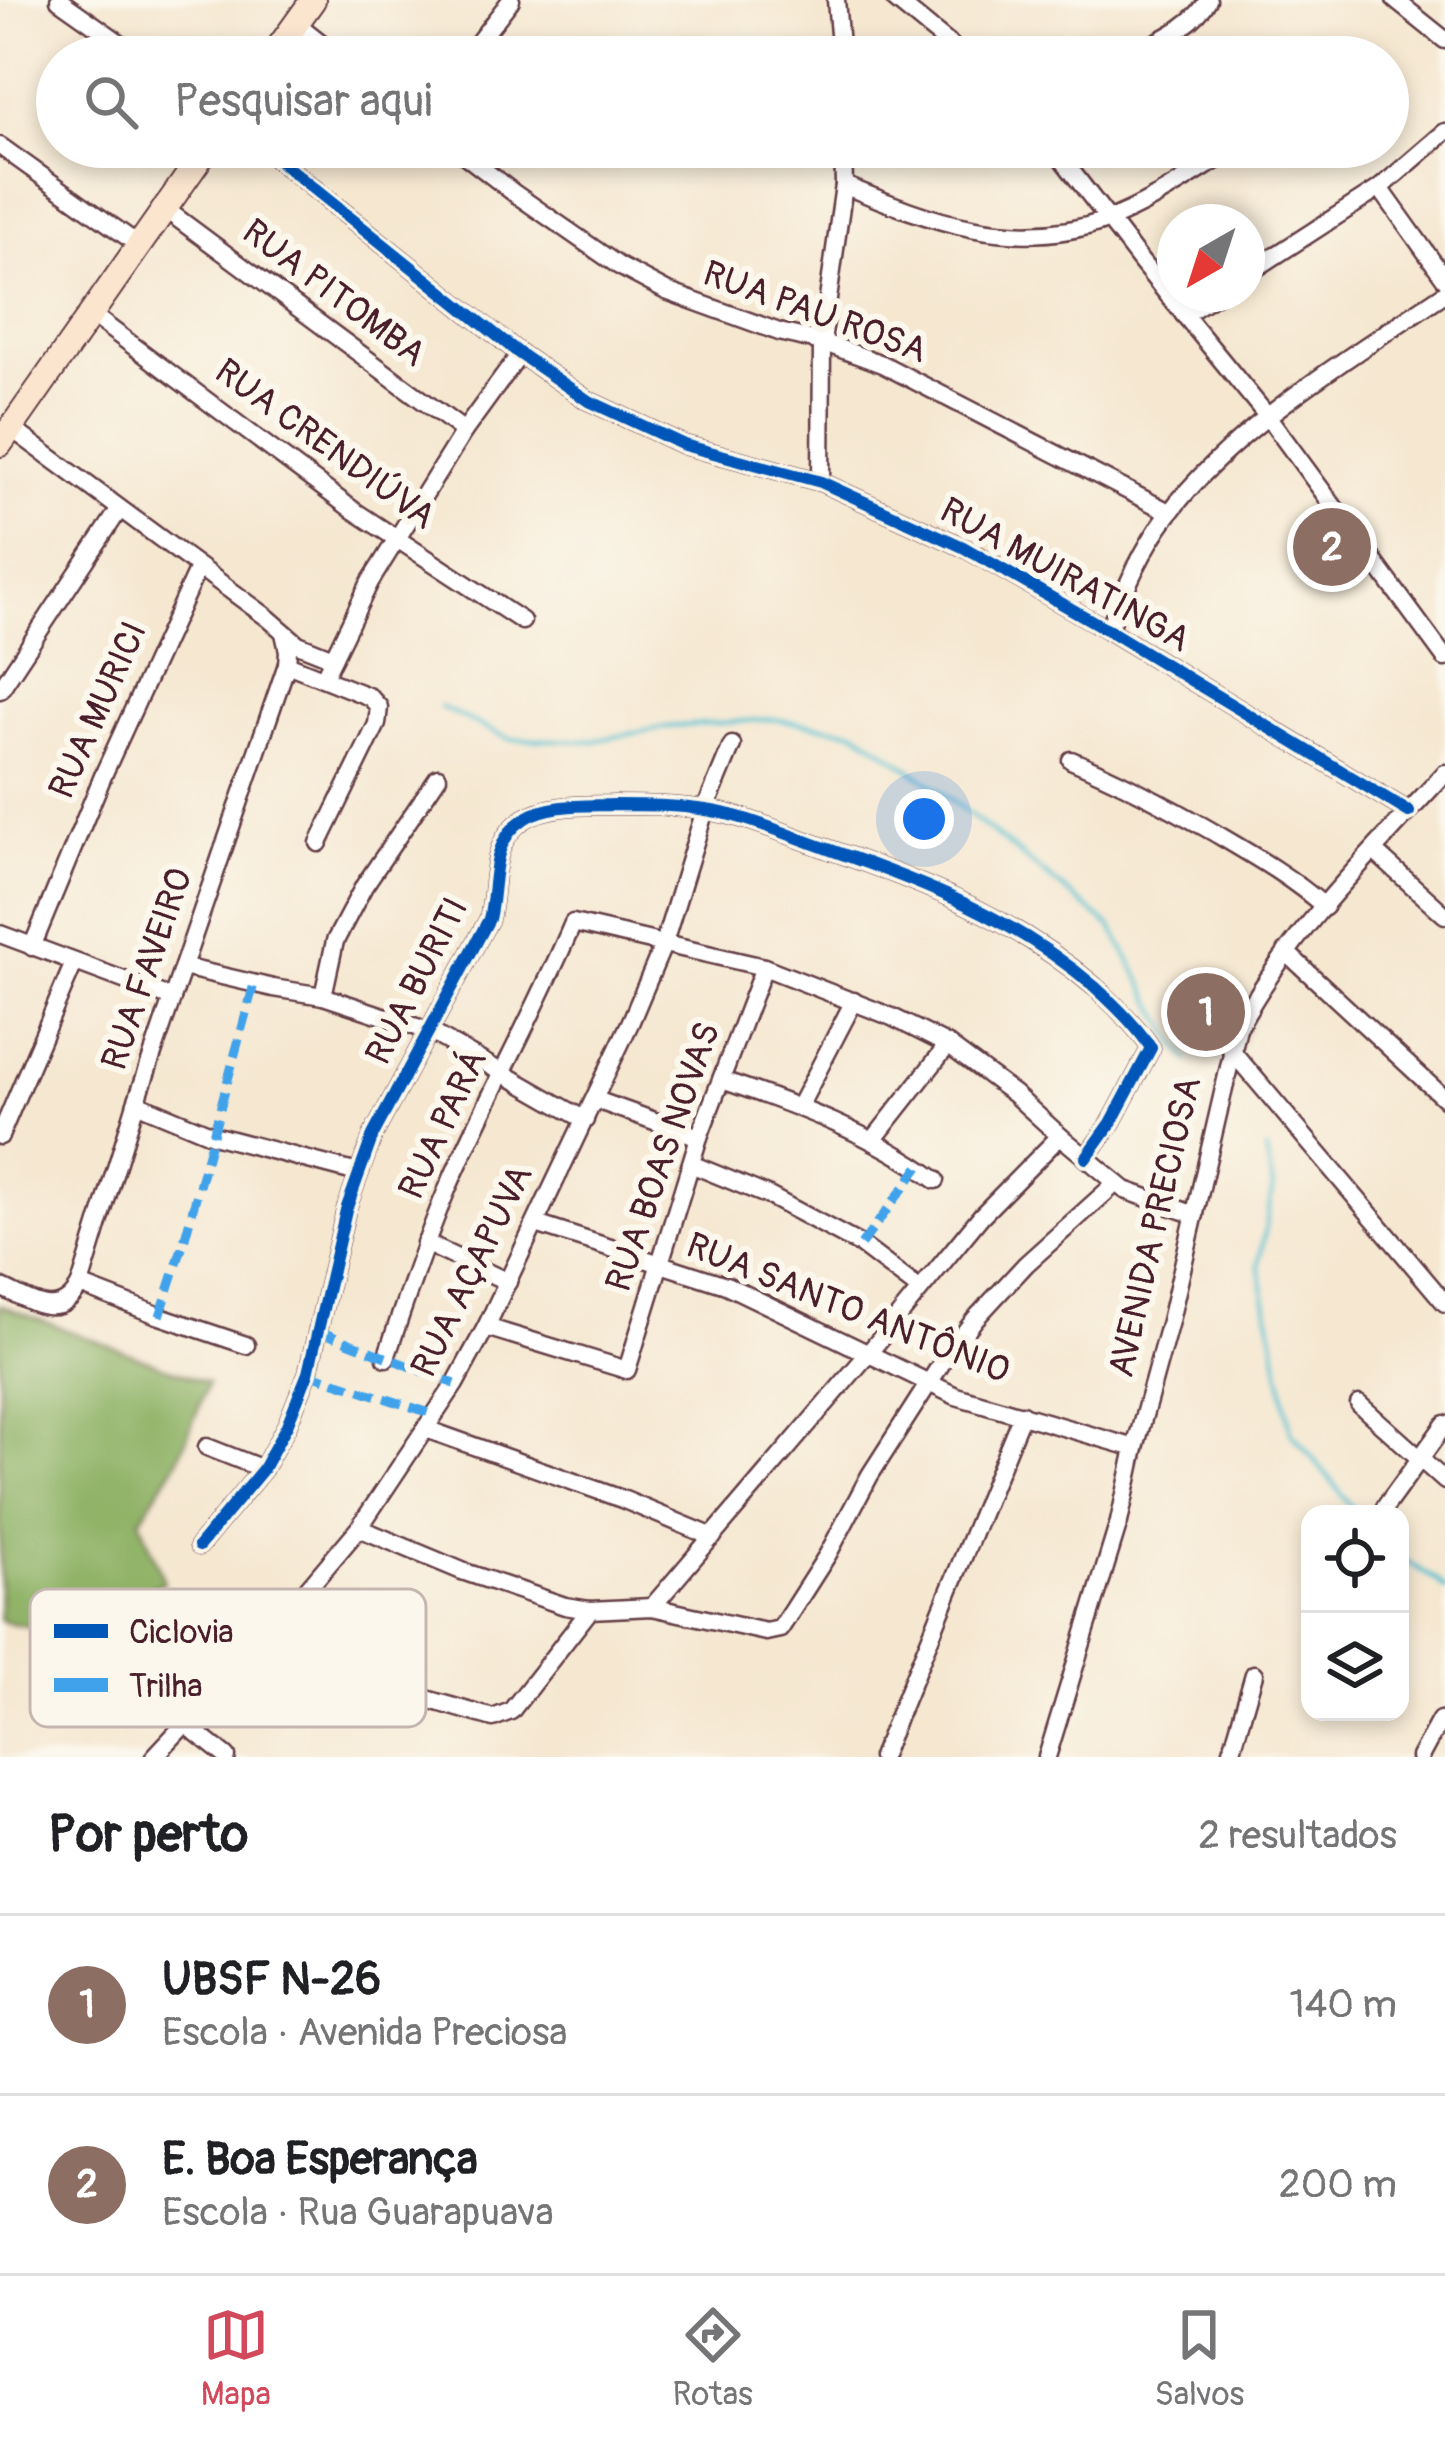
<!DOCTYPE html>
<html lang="pt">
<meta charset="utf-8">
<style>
:root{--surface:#fff;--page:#f6f6f6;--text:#202124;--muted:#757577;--line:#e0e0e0;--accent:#d1495b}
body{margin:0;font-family:Pangolin,sans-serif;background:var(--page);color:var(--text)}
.controls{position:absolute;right:36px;bottom:36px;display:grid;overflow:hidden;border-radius:24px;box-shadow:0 6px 18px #0003}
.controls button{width:108px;height:108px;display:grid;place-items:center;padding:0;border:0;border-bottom:3px solid var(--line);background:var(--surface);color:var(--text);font:60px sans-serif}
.compass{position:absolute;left:1157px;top:204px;width:108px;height:108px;border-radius:50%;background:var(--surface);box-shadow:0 6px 18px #0003;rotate:219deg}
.you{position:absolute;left:924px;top:819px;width:42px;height:42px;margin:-30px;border:9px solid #fff;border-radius:50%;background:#1a73e8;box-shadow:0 0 0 18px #1a73e833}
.badge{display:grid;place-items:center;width:78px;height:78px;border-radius:50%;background:var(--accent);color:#fff;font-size:39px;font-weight:700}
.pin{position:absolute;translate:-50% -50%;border:6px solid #fff;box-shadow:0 3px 12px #0006}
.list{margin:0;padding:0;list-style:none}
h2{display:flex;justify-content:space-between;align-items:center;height:156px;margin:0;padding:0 48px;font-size:51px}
h2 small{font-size:39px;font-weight:400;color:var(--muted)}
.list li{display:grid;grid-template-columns:78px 1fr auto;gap:36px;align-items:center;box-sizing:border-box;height:180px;padding:0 48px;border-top:3px solid var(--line)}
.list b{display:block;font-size:45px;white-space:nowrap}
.list p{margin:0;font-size:39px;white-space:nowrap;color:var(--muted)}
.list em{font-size:39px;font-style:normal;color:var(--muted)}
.icon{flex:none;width:66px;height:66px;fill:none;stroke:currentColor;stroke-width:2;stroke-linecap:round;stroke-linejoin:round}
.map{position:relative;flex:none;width:1445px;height:1757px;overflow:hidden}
.search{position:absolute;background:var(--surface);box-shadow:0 6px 18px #0003;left:36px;right:36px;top:36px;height:132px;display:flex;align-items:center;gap:30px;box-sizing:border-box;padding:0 42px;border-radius:66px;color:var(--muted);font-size:45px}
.sheet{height:516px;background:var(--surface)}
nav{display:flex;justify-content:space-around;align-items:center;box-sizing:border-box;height:168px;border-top:3px solid var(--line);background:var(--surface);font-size:33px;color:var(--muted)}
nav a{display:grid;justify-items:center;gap:6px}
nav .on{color:var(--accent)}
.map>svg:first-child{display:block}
.forest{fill:#90b368;stroke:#6d694a;stroke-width:3}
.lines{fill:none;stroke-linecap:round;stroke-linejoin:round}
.stream{stroke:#55c0d0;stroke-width:4.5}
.street-casing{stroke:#643d44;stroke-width:21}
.secondary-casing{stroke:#643d44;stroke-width:28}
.street{stroke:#fff;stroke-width:16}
.secondary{stroke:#fbe5cf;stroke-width:24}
.quiet{stroke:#40a2eb;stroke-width:9;stroke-dasharray:18 9;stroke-linecap:butt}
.cycleway-casing{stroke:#fbf7ec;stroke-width:20}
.cycleway{stroke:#0057b8;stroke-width:12}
.labels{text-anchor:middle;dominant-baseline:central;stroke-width:12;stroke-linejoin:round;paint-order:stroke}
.street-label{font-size:36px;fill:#4a1f2b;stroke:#fbf7ec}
.key{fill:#fbf7ec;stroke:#c6b6b2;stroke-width:3}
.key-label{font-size:33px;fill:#4a1f2b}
</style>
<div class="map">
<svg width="1445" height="1757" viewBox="0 0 1445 1757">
<rect width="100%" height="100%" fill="#fbf7ec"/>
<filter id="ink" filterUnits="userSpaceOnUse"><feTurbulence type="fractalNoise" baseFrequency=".00833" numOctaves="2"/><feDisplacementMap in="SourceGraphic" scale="24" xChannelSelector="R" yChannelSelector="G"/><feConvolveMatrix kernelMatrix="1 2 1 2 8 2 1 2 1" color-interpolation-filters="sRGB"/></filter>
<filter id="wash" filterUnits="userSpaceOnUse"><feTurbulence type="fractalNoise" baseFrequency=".004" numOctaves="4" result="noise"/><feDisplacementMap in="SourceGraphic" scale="48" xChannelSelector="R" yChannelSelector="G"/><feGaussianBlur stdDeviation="2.7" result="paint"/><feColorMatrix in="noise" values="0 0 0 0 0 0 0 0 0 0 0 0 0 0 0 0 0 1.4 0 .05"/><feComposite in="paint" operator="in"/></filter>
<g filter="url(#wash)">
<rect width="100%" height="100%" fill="#f5e7d0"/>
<polygon class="forest" points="0,1305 208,1383 178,1460 140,1520 164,1582 107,1606 107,1641 0,1621"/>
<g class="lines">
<g class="stream">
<polyline points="440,707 510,739 593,741 667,727 772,719 856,731 938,789 1112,928 1175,1042 1189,1060"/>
<polyline points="1266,1151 1273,1187 1259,1264 1291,1432 1331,1480 1356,1514"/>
<polyline points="1400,1557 1436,1580 1445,1589"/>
</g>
</g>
</g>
<g filter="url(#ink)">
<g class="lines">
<defs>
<g id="street">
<polyline points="59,0 140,57"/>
<polyline points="836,0 841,57"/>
<polyline points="895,0 965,57"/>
<polyline points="1395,0 1445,40"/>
<polyline points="296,23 339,57"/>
<polyline points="467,57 511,0"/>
<path d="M1128,57C1155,42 1193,28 1208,0"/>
<polyline points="0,146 140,246"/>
<polyline points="262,147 520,354 587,400 684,445 821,482 963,547 1108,630 1409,812"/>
<polyline points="454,147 514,193 619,266 666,291 779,332 822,342 882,364 1169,512"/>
<polyline points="1053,147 1142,263 1268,417 1445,658"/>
<path d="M844,185C930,221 1014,253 1107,220C1151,204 1197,171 1238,147"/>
<polyline points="1380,188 1445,279"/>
<polyline points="165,209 464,431"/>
<polyline points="1247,274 1380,188 1445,132"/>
<polyline points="92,315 353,510 522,621"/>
<polyline points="1184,315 1217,294"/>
<polyline points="11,428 268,618 298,644 333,658"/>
<polyline points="821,482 822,342 844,185 843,147"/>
<path d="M1108,630C1125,590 1141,551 1167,516C1233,427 1353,355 1445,293"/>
<polyline points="287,664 370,697 379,707 377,724 319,843"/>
<polyline points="324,677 370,582 464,431 520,354"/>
<polyline points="0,690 119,510"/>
<path d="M1071,760C1121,781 1168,806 1215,833C1254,856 1291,877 1325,907"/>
<polyline points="1374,851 1445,915"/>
<polyline points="0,934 172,998"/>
<polyline points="32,947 105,771 198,568"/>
<polyline points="1286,952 1445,1099"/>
<polyline points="183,967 273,988 323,996 429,1031 585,1120"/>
<polyline points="323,996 335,941 364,886 438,777"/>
<polyline points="1231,1050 1445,1303"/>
<path d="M722,1080C798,1106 871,1133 936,1180"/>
<polyline points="596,1100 699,1137"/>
<polyline points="136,1103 213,1135 358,1173"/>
<polyline points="799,1107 854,1001"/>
<polyline points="0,1136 74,963"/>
<polyline points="874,1139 948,1045"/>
<polyline points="691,1164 769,1196 861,1245 919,1289"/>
<polyline points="536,1224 726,1285 956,1396 1135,1448"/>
<polyline points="425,1243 508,1282"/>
<polyline points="80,1285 160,1316 246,1345"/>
<path d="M0,1287C30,1300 59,1324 80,1285L136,1103L287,664L288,651L284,633"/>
<polyline points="486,1327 627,1370 699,1137 764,967"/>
<path d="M386,1358C405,1302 423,1246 446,1192C485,1101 534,1015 573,923L764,967L892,1017L948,1045L1014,1094L1060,1136L1125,1190L1195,1215"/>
<polyline points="1359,1404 1445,1481"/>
<polyline points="426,1429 622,1499 713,1537"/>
<polyline points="207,1447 263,1469"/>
<polyline points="1385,1507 1445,1424"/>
<polyline points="359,1528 462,1571 565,1606 590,1610 652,1607 766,1632 780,1629 828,1554 870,1475 945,1358 975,1319 1026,1264 1116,1183"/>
<path d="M199,1546L263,1469L287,1425L308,1373L346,1210L373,1135L489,919C498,883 488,843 524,819C550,803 585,806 614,805C644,805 676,805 706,810C748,816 787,835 828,849C925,883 1016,919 1095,987C1115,1005 1136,1025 1151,1048L1111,1123L1086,1158"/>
<polyline points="652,1607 867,1355 981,1216 1060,1136"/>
<polyline points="271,1632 310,1662 326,1670 493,1718 511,1711 590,1610"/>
<polyline points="184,1723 227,1757"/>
<polyline points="154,1757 271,1632 359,1528 455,1384 486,1327 631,1021 664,943 705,810 732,745"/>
<polyline points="881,1757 1022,1414"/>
<path d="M1047,1757L1119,1522L1135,1448L1170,1321L1238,1028C1289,933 1372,852 1445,773"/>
<polyline points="1230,1757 1254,1674"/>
<polyline points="1420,1757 1440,1720"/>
</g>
<g id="secondary">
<polyline points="272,57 313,0"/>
<polyline points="0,444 208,147"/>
</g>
</defs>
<use href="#street" class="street-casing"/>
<use href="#secondary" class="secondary-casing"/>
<use href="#street" class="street"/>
<use href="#secondary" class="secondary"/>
<g class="quiet">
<polyline points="861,1245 919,1167"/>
<polyline points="160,1316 183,1245 254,984"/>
<polyline points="319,1331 455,1384"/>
<polyline points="308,1373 436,1415"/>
</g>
<defs>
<g id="cycleway">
<polyline points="262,147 520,354 587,400 684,445 821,482 963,547 1108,630 1409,812"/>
<path d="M199,1546L263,1469L287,1425L308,1373L346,1210L373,1135L489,919C498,883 488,843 524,819C550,803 585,806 614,805C644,805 676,805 706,810C748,816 787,835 828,849C925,883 1016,919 1095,987C1115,1005 1136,1025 1151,1048L1111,1123L1086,1158"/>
</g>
</defs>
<use href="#cycleway" class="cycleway-casing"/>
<use href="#cycleway" class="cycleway"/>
</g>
</g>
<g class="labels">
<g class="street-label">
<text transform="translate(334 293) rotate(37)">RUA PITOMBA</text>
<text transform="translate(815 312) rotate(20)">RUA PAU ROSA</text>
<text transform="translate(325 444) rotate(36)">RUA CRENDIÚVA</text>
<text transform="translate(1065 575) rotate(29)">RUA MUIRATINGA</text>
<text transform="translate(98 710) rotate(-66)">RUA MURICI</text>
<text transform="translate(147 969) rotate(-71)">RUA FAVEIRO</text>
<text transform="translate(417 981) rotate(-63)">RUA BURITI</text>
<text transform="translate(443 1124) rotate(-65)">RUA PARÁ</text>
<text transform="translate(663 1157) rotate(-71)">RUA BOAS NOVAS</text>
<text transform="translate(1155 1227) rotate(-77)">AVENIDA PRECIOSA</text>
<text transform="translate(472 1271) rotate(-64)">RUA AÇAPUVA</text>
<text transform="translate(848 1308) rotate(22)">RUA SANTO ANTÔNIO</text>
</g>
</g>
<rect x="30" y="1589" width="396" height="138" rx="18" class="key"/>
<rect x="54" y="1624" width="54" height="14" fill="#0057b8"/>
<rect x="54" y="1678" width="54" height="14" fill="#40a2eb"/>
<g class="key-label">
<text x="129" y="1643">Ciclovia</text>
<text x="129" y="1697">Trilha</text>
</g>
</svg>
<div class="controls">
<button><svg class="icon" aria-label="locate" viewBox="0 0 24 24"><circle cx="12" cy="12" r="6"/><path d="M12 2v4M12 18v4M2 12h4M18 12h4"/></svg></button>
<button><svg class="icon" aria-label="layers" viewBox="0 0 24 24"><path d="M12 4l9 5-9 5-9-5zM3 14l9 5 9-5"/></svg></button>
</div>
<svg class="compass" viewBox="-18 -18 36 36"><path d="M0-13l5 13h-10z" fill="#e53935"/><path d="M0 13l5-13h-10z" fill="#757577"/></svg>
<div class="you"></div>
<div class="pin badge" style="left:1206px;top:1012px;background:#8d6e63">1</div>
<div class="pin badge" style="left:1332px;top:547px;background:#8d6e63">2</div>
<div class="search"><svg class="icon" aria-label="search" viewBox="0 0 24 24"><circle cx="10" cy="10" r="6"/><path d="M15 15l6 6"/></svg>Pesquisar aqui</div>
</div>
<section class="sheet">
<h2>Por perto<small>2 resultados</small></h2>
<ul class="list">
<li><span class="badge" style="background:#8d6e63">1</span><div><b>UBSF N-26</b><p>Escola · Avenida Preciosa</p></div><em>140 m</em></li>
<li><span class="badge" style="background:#8d6e63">2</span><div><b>E. Boa Esperança</b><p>Escola · Rua Guarapuava</p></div><em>200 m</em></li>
</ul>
</section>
<nav>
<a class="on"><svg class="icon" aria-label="map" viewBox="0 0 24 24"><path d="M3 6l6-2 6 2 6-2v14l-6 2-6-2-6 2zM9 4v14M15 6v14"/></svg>Mapa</a>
<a><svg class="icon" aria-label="directions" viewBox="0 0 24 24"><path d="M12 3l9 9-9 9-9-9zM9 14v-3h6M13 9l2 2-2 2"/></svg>Rotas</a>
<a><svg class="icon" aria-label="saved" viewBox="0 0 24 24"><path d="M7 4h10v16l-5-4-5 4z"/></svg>Salvos</a>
</nav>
